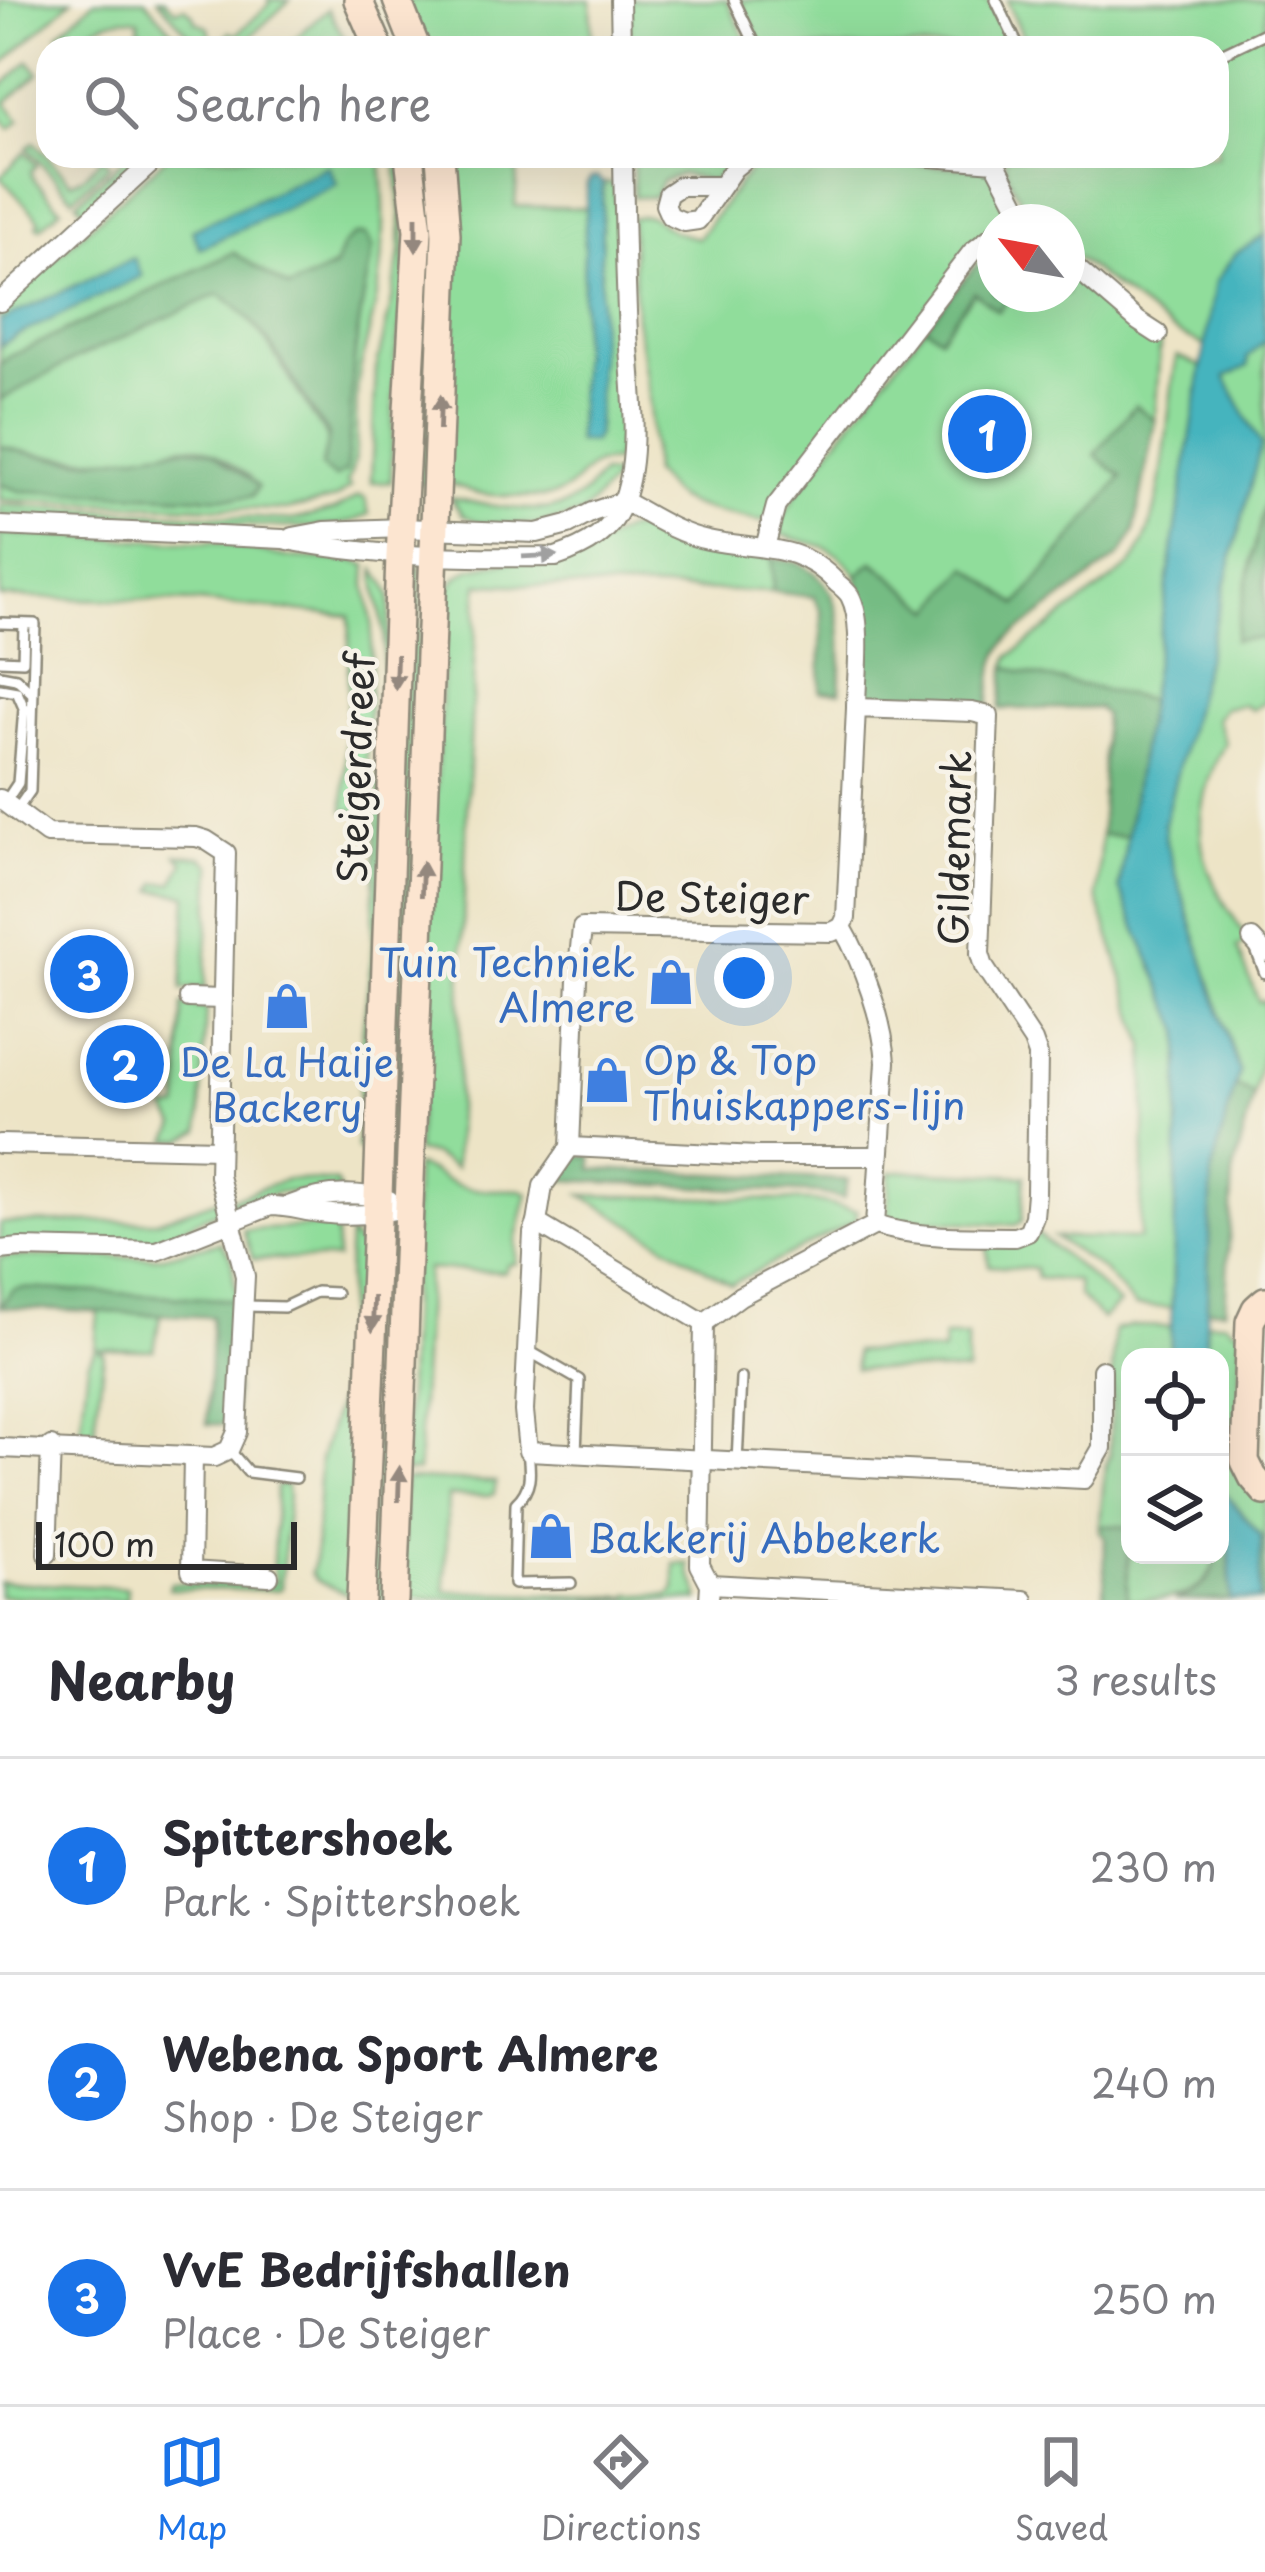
<!DOCTYPE html>
<meta charset="utf-8">
<style>
:root{--surface:#fff;--page:#f7f7f7;--text:#2b2b33;--muted:#7c7c81;--line:#e1e1e2;--accent:#1a73e8}
body{margin:0;font-family:"Playpen Sans",sans-serif;background:var(--page);color:var(--text)}
.controls{position:absolute;right:36px;bottom:36px;display:grid;overflow:hidden;border-radius:24px;box-shadow:0 12px 48px #0002}
.controls button{width:108px;height:108px;display:grid;place-items:center;padding:0;border:0;border-bottom:3px solid var(--line);background:var(--surface);color:var(--text);font:60px sans-serif}
.compass{position:absolute;left:977px;top:204px;width:108px;height:108px;border-radius:50%;background:var(--surface);box-shadow:0 12px 48px #0002;rotate:301deg}
.scale{position:absolute;left:36px;bottom:30px;width:261px;box-sizing:border-box;padding-left:12px;border:6px solid #2b2b2b;border-top:0;font-size:33px;line-height:42px;white-space:nowrap;color:#2b2b2b;-webkit-text-stroke:9px #f7f3e8;paint-order:stroke}
.you{position:absolute;left:744px;top:978px;width:42px;height:42px;margin:-30px;border:9px solid #fff;border-radius:50%;background:#1a73e8;box-shadow:0 0 0 18px #1a73e833}
.badge{display:grid;place-items:center;width:78px;height:78px;border-radius:50%;background:var(--accent);color:#fff;font-size:39px;font-weight:700}
.pin{position:absolute;translate:-50% -50%;border:6px solid #fff;box-shadow:0 3px 12px #0006}
.list{margin:0;padding:0;list-style:none}
h2{display:flex;justify-content:space-between;align-items:center;height:156px;margin:0;padding:0 48px;font-size:51px}
h2 small{font-size:39px;font-weight:400;color:var(--muted)}
.list li{display:grid;grid-template-columns:78px 1fr auto;gap:36px;align-items:center;box-sizing:border-box;height:216px;padding:0 48px;border-top:3px solid var(--line)}
.list b{display:block;font-size:45px;white-space:nowrap}
.list p{margin:0;font-size:39px;white-space:nowrap;color:var(--muted)}
.list em{font-size:39px;font-style:normal;color:var(--muted)}
.icon{flex:none;width:66px;height:66px;fill:none;stroke:currentColor;stroke-width:2;stroke-linecap:round;stroke-linejoin:round}
.map{position:relative;flex:none;width:1265px;height:1600px;overflow:hidden}
.search{position:absolute;background:var(--surface);box-shadow:0 12px 48px #0002;left:36px;right:36px;top:36px;height:132px;display:flex;align-items:center;gap:30px;box-sizing:border-box;padding:0 42px;border-radius:36px;color:var(--muted);font-size:45px}
.sheet{height:804px;background:var(--surface)}
nav{display:flex;justify-content:space-around;align-items:center;box-sizing:border-box;height:168px;border-top:3px solid var(--line);background:var(--surface);font-size:33px;color:var(--muted)}
nav a{display:grid;justify-items:center;gap:6px}
nav .on{color:var(--accent)}
.map>svg:first-child{display:block}
.green{fill:#90dd9b;stroke:#5e8463;stroke-width:3}
.forest{fill:#74bc83;stroke:#507457;stroke-width:3}
.water{fill:#44b4be;stroke:#387074;stroke-width:3}
.lines{fill:none;stroke-linecap:round;stroke-linejoin:round}
.lane-casing{stroke:#8c8878;stroke-width:14}
.street-casing{stroke:#8c8878;stroke-width:22}
.secondary-casing{stroke:#8c8878;stroke-width:32}
.lane{stroke:#fff;stroke-width:9}
.street{stroke:#fff;stroke-width:18}
.secondary{stroke:#fce5d0;stroke-width:27}
.oneway{fill:#94887e}
.oneway2{fill:#a0a0a0}
.labels{text-anchor:middle;dominant-baseline:central;stroke-width:9;stroke-linejoin:round;paint-order:stroke}
.street-label{font-size:39px;fill:#2b2b2b;stroke:#f7f3e8}
.shop-label{font-size:39px;fill:#366cbe;stroke:#f7f3e8;text-anchor:start}
</style>
<div class="map">
<svg width="1265" height="1600" viewBox="0 0 1265 1600">
<rect width="100%" height="100%" fill="#f7f3e8"/>
<filter id="ink" filterUnits="userSpaceOnUse"><feTurbulence type="fractalNoise" baseFrequency=".00833" numOctaves="2"/><feDisplacementMap in="SourceGraphic" scale="24" xChannelSelector="R" yChannelSelector="G"/><feConvolveMatrix kernelMatrix="1 2 1 2 8 2 1 2 1" color-interpolation-filters="sRGB"/></filter>
<filter id="wash" filterUnits="userSpaceOnUse"><feTurbulence type="fractalNoise" baseFrequency=".004" numOctaves="4" result="noise"/><feDisplacementMap in="SourceGraphic" scale="48" xChannelSelector="R" yChannelSelector="G"/><feGaussianBlur stdDeviation="2.7" result="paint"/><feColorMatrix in="noise" values="0 0 0 0 0 0 0 0 0 0 0 0 0 0 0 0 0 1.4 0 .05"/><feComposite in="paint" operator="in"/></filter>
<g filter="url(#wash)">
<rect width="100%" height="100%" fill="#ede4c6"/>
<g class="green">
<polygon points="0,0 72,0 0,66"/>
<path d="M95,0H145L187,48L195,41L158,0H165L175,10L185,7L195,17V21L209,28L211,39L205,48H167L155,37L139,30V20C111,13 89,31 67,44L58,34Z"/>
<polygon points="268,0 290,0 238,48 216,48 230,32 236,35 270,4"/>
<polygon points="401,0 591,0 592,38 570,48 420,48"/>
<polygon points="629,0 727,0 750,48 630,48"/>
<polygon points="740,0 988,0 1012,48 763,48"/>
<path d="M1007,0H1265V235C1210,268 1214,288 1207,347L1172,330L1071,254L1067,250V222H1039C1024,207 1004,177 1005,156H1217V48H1028Z"/>
<polygon points="328,9 350,48 285,48"/>
<polygon points="29,61 39,73 6,103 20,120 10,129 0,118 0,88"/>
<polygon points="34,142 71,182 83,177 103,157 110,165 73,198 27,148"/>
<polygon points="25,152 37,165 31,171 33,178 61,209 40,228 37,225 40,220 0,177"/>
<polygon points="127,156 139,156 144,161 87,214 77,202"/>
<path d="M168,156H380C386,207 386,256 375,307C370,331 362,356 358,381C353,414 362,452 347,483L351,487L335,499L286,510L0,500V484L20,491L236,498L253,496L249,476C230,466 212,446 190,446C175,445 158,453 143,455C94,461 48,460 0,446V400L75,359L219,294C257,317 278,361 301,397C317,423 333,444 346,471C351,435 350,399 354,364C358,325 365,286 373,248L289,288L233,253L9,357L0,365V346L133,258L0,321V308Z"/>
<polygon points="396,156 404,156 406,290 395,358 391,482 371,482 376,370 393,296 400,253 401,215"/>
<polygon points="414,156 435,156 432,484 416,483"/>
<path d="M444,156H518L515,206L586,208L577,442L597,434L603,183H615L625,395L623,424L615,462C581,458 581,491 550,496C537,498 486,496 474,492C464,489 457,485 446,483Z"/>
<polygon points="633,156 731,156 714,181 680,174 662,181 655,197 634,197"/>
<path d="M784,158L981,168L992,171L1013,207C1011,215 1003,222 995,222V226L765,521H757C735,516 690,509 673,495C665,488 662,480 653,474L649,395L636,318L631,219C650,211 653,218 668,228C676,234 688,235 698,238L758,159Z"/>
<path d="M1067,265L1108,303L1160,343L1155,420L1135,406L1096,454L1122,477L1018,606L933,610L874,562L857,575C828,538 819,549 781,534L779,524L798,491L925,327L940,337L974,292L998,311L1012,294H1067Z"/>
<path d="M1265,298V702L1252,710L1243,705L1224,708L1216,719L1225,743C1182,822 1199,872 1250,941L1237,947L1259,1002L1265,1000V1038L1254,1094L1235,1086L1239,1071L1166,843L1164,823L1196,696L1173,699L1235,323Z"/>
<path d="M1177,356L1203,367L1149,700L1020,672L1006,666L1009,657L1130,566C1168,519 1164,416 1177,356Z"/>
<path d="M601,474L614,475L613,481L582,514L537,525L479,522L463,515L449,497C479,504 535,516 565,505C581,499 591,487 601,474Z"/>
<path d="M359,496L365,498L369,514C344,529 312,526 284,527L0,515V505L293,520L335,510Z"/>
<polygon points="641,528 710,552 772,558 773,592 478,584 467,805 455,1168 431,1154 416,1152 447,592 456,578 470,569 605,542 625,530"/>
<polygon points="0,534 215,543 293,558 355,561 367,565 366,584 372,623 365,810 344,811 350,616 198,602 0,597"/>
<polygon points="417,567 420,567 406,1151 383,1150 408,583"/>
<path d="M375,570L385,583L390,596L380,962L370,1029L365,1150L358,1149L357,1147L361,1043L372,955L384,637C383,614 374,593 375,570Z"/>
<polygon points="1101,835 1127,836 1119,888 1181,1031 1172,1308 1135,1306 1103,1270 1054,1237 1139,1239 1145,1133 1145,1046 1097,897"/>
<polygon points="177,855 202,857 212,866 205,988 182,989 187,895 154,890 157,883 173,883 184,863"/>
<polygon points="183,1004 206,1009 200,1131 183,1140 168,1141 176,1125 166,1109 179,1107"/>
<path d="M415,1166C434,1169 443,1182 460,1186C479,1192 502,1189 521,1190L528,1193L516,1242V1263L507,1265L505,1272L427,1269L418,1471L404,1472Z"/>
<polygon points="900,1171 1025,1176 1022,1221 1016,1225 894,1219 888,1215 890,1172"/>
<polygon points="287,1179 336,1182 340,1191 280,1192 234,1206 231,1199"/>
<polygon points="582,1195 814,1201 857,1211 856,1220 731,1284"/>
<polygon points="221,1198 218,1211 195,1221 155,1245 0,1247 0,1223 157,1221"/>
<polygon points="389,1219 395,1237 389,1598 365,1596"/>
<polygon points="336,1226 337,1259 253,1259 243,1230"/>
<polygon points="1036,1233 1081,1269 1119,1304 1102,1319 1079,1296 1077,1281 1037,1278 1035,1269 989,1266 986,1242"/>
<polygon points="349,1234 361,1248 365,1260 351,1596 316,1580 311,1573 315,1558 320,1460 343,1384"/>
<polygon points="221,1242 231,1258 237,1300 21,1288 12,1291 0,1307 0,1257 159,1257"/>
<polygon points="98,1311 160,1315 154,1350 98,1349 104,1354 94,1435 80,1434 88,1363 95,1349"/>
<polygon points="1207,1322 1226,1322 1234,1329 1242,1329 1237,1468 1265,1499 1265,1600 1260,1600 1261,1536 1220,1488 1220,1357 1205,1357"/>
<path d="M1131,1326L1171,1327L1170,1357H1130V1555H1217C1206,1600 1170,1600 1127,1600L1129,1528L1100,1525L1105,1468L1110,1455L1114,1330Z"/>
<polygon points="944,1337 967,1337 967,1372 855,1369 855,1351 943,1352"/>
<path d="M404,1479L496,1482L494,1494L489,1496H448L445,1591L629,1597L630,1594L669,1595L675,1589V1564H689C689,1578 699,1583 699,1600L400,1598Z"/>
<polygon points="280,1485 286,1485 288,1495 281,1588 277,1590 169,1589 171,1583 276,1583 273,1564 276,1487"/>
<polygon points="0,1582 127,1588 126,1600 0,1596"/>
</g>
<g class="forest">
<path d="M355,235H366L373,248C365,286 358,324 354,363C350,399 351,435 346,471L335,478L321,467L329,436C297,391 267,323 219,294L75,359L0,400V365L9,357L234,253L289,288L334,268L342,246Z"/>
<polygon points="995,242 995,294 1012,294 998,311 974,292 940,337 925,327"/>
<path d="M1135,405L1155,420L1134,533L1121,555L1009,638C992,657 991,683 989,707L872,703L865,699L864,618L857,575L873,562L933,610L968,567L1018,605L1122,477L1095,455Z"/>
<path d="M0,446C29,454 63,461 93,460C124,459 190,440 214,453C219,456 223,461 228,465C239,472 249,476 258,487L252,496L236,498L20,491L0,484Z"/>
<polygon points="1265,500 1265,638 1234,640"/>
<path d="M772,558C780,560 792,560 800,564C850,586 841,647 840,692L820,691L822,612L814,597L773,592Z"/>
<polygon points="1006,666 1020,672 1149,700 1127,836 1101,835 1104,715 1098,708 1000,709"/>
<polygon points="1235,1086 1254,1094 1233,1174 1225,1310 1207,1309 1212,1170"/>
<polygon points="577,1155 592,1156 592,1169 848,1180 843,1199 819,1193 560,1180"/>
<polygon points="21,1288 237,1300 234,1425 207,1424 212,1317 1,1307 12,1290"/>
<polygon points="1100,1525 1129,1527 1127,1600 1104,1600 1105,1537 1100,1531"/>
<path d="M1229,1542L1230,1600H1175C1211,1588 1211,1575 1221,1546Z"/>
</g>
<g class="water">
<polygon points="328,166 337,184 200,248 192,230"/>
<polygon points="597,177 603,183 597,434 593,442 577,442 587,183 591,178"/>
<polygon points="1265,235 1265,341 1248,357 1248,366 1225,377 1261,445 1164,823 1166,843 1239,1072 1212,1170 1205,1357 1170,1357 1181,1031 1119,888 1215,282 1236,253"/>
<polygon points="134,258 142,276 16,336 0,346 0,321"/>
<polygon points="1220,1488 1261,1536 1260,1600 1230,1600 1230,1544 1220,1530"/>
</g>
</g>
<g filter="url(#ink)">
<g class="lines">
<defs>
<g id="lane">
<polyline points="734,0 757,48"/>
<polyline points="996,0 1019,48"/>
<polyline points="1217,56 1265,33"/>
<polyline points="0,623 35,624 30,791 16,811"/>
<polyline points="0,660 23,661 24,624"/>
<polyline points="0,675 16,678 31,692"/>
<polyline points="0,689 17,692 24,708 18,783 6,801"/>
<polyline points="1256,950 1265,973"/>
<polyline points="246,1306 284,1307 316,1292 336,1293"/>
<polyline points="527,1350 579,1380 576,1452"/>
<polyline points="229,1450 248,1472 296,1478"/>
<path d="M528,1451C530,1471 533,1488 516,1503L514,1584L571,1583"/>
<polyline points="737,1462 741,1378"/>
</g>
<g id="street">
<polyline points="620,0 621,48"/>
<polyline points="918,156 995,162 1026,222"/>
<polyline points="721,186 680,186 668,194 665,205 670,216 684,222 698,220 734,168 749,156"/>
<polyline points="1067,260 1138,321 1158,334"/>
<polyline points="0,302 159,156"/>
<path d="M0,526L283,539C373,558 464,558 556,557C586,547 614,532 624,499C641,449 631,385 628,333C625,274 624,215 623,156"/>
<path d="M293,537L325,531L402,528L537,533L568,525L592,512L624,501C651,516 678,534 708,540C759,551 798,541 837,583C842,587 847,591 850,596C864,622 856,678 856,708"/>
<polyline points="765,547 776,506 972,252 995,234"/>
<polyline points="0,799 47,834 196,837 206,840 226,853 219,1176 245,1276 237,1432 229,1450 214,1457 0,1448"/>
<polyline points="842,927 832,932 582,928 577,979 570,1147 543,1186 537,1223 533,1233 524,1411 528,1451 1084,1479 1102,1448 1102,1370"/>
<polyline points="1252,939 1265,953"/>
<polyline points="188,998 223,999"/>
<polyline points="0,1144 219,1149"/>
<polyline points="570,1147 757,1156 879,1156"/>
<path d="M288,1206C320,1193 355,1191 389,1200"/>
<polyline points="537,1223 704,1323 700,1565 710,1584 709,1600"/>
<path d="M0,1250L20,1248L157,1251L271,1206C288,1206 303,1211 320,1213C352,1217 379,1215 410,1206"/>
<path d="M704,1323L740,1296L875,1225C919,1239 968,1236 1015,1237L1028,1232L1034,1217L1036,1193L1038,1055L1033,1041L984,967L980,954L989,716L972,712L856,708L846,918L842,927C863,963 883,1020 886,1062L875,1225"/>
<polyline points="193,1456 191,1571 269,1576"/>
<polyline points="47,1554 51,1446"/>
<polyline points="710,1584 1024,1600"/>
</g>
<g id="secondary">
<polyline points="358,0 379,48"/>
<polyline points="397,0 416,48"/>
<polyline points="1265,1301 1256,1309 1250,1322 1245,1461 1253,1477 1265,1491"/>
<polyline points="361,1600 378,1197 400,556 418,230 409,156"/>
<polyline points="394,1600 446,234 440,156"/>
</g>
</defs>
<use href="#lane" class="lane-casing"/>
<use href="#street" class="street-casing"/>
<use href="#secondary" class="secondary-casing"/>
<use href="#lane" class="lane"/>
<use href="#street" class="street"/>
<use href="#secondary" class="secondary"/>
</g>
<defs><path id="oneway-solid" d="M-6-.8H1V-3.2L6.5 0L1 3.2V.8H-6Z" transform="scale(3)"/></defs>
<g class="oneway">
<use href="#oneway-solid" transform="translate(416 234) rotate(90)"/>
<use href="#oneway-solid" transform="translate(440 413) rotate(-88)"/>
<use href="#oneway-solid" transform="translate(396 672) rotate(92)"/>
<use href="#oneway-solid" transform="translate(422 879) rotate(-88)"/>
<use href="#oneway-solid" transform="translate(373 1314) rotate(92)"/>
<use href="#oneway-solid" transform="translate(399 1484) rotate(-88)"/>
</g>
<use class="oneway2" href="#oneway-solid" transform="translate(540 556) rotate(-3)"/>
</g>
<defs>
<symbol id="shop-bare" viewBox="-9 -9 18 18"><path d="M-5-2.5h2.3a2.7 3.5 0 0 1 5.4 0H5L5.5 6h-11ZM-1.5-2.5h3a1.5 2.3 0 0 0-3 0Z" fill="#3f7fe0" stroke="#f7f3e8" stroke-width="2.5" paint-order="stroke"/></symbol>
</defs>
<g fill-rule="evenodd">
<use href="#shop-bare" x="638" y="949" width="66" height="66"/>
<use href="#shop-bare" x="254" y="973" width="66" height="66"/>
<use href="#shop-bare" x="574" y="1047" width="66" height="66"/>
<use href="#shop-bare" x="518" y="1503" width="66" height="66"/>
</g>
<g class="labels">
<g class="street-label">
<text transform="translate(354 768) rotate(-88)">Steigerdreef</text>
<text transform="translate(953 848) rotate(-89)">Gildemark</text>
<text transform="translate(712 896) rotate(1)">De Steiger</text>
</g>
<g class="shop-label">
<text x="635" y="960" text-anchor="end">Tuin Techniek<tspan x="635" dy="45">Almere</tspan></text>
<text x="643" y="1058">Op &amp; Top<tspan x="643" dy="45">Thuiskappers-lijn</tspan></text>
<text x="287" y="1060" text-anchor="middle">De La Haije<tspan x="287" dy="45">Backery</tspan></text>
<text x="587" y="1536">Bakkerij Abbekerk</text>
</g>
</g>
</svg>
<div class="controls">
<button><svg class="icon" aria-label="locate" viewBox="0 0 24 24"><circle cx="12" cy="12" r="6"/><path d="M12 2v4M12 18v4M2 12h4M18 12h4"/></svg></button>
<button><svg class="icon" aria-label="layers" viewBox="0 0 24 24"><path d="M12 4l9 5-9 5-9-5zM3 14l9 5 9-5"/></svg></button>
</div>
<svg class="compass" viewBox="-18 -18 36 36"><path d="M0-13l5 13h-10z" fill="#e53935"/><path d="M0 13l5-13h-10z" fill="#7c7c81"/></svg>
<div class="scale">100 m</div>
<div class="you"></div>
<div class="pin badge" style="left:987px;top:434px">1</div>
<div class="pin badge" style="left:125px;top:1064px">2</div>
<div class="pin badge" style="left:89px;top:974px">3</div>
<div class="search"><svg class="icon" aria-label="search" viewBox="0 0 24 24"><circle cx="10" cy="10" r="6"/><path d="M15 15l6 6"/></svg>Search here</div>
</div>
<section class="sheet">
<h2>Nearby<small>3 results</small></h2>
<ul class="list">
<li><span class="badge">1</span><div><b>Spittershoek</b><p>Park · Spittershoek</p></div><em>230 m</em></li>
<li><span class="badge">2</span><div><b>Webena Sport Almere</b><p>Shop · De Steiger</p></div><em>240 m</em></li>
<li><span class="badge">3</span><div><b>VvE Bedrijfshallen</b><p>Place · De Steiger</p></div><em>250 m</em></li>
</ul>
</section>
<nav>
<a class="on"><svg class="icon" aria-label="map" viewBox="0 0 24 24"><path d="M3 6l6-2 6 2 6-2v14l-6 2-6-2-6 2zM9 4v14M15 6v14"/></svg>Map</a>
<a><svg class="icon" aria-label="directions" viewBox="0 0 24 24"><path d="M12 3l9 9-9 9-9-9zM9 14v-3h6M13 9l2 2-2 2"/></svg>Directions</a>
<a><svg class="icon" aria-label="saved" viewBox="0 0 24 24"><path d="M7 4h10v16l-5-4-5 4z"/></svg>Saved</a>
</nav>
